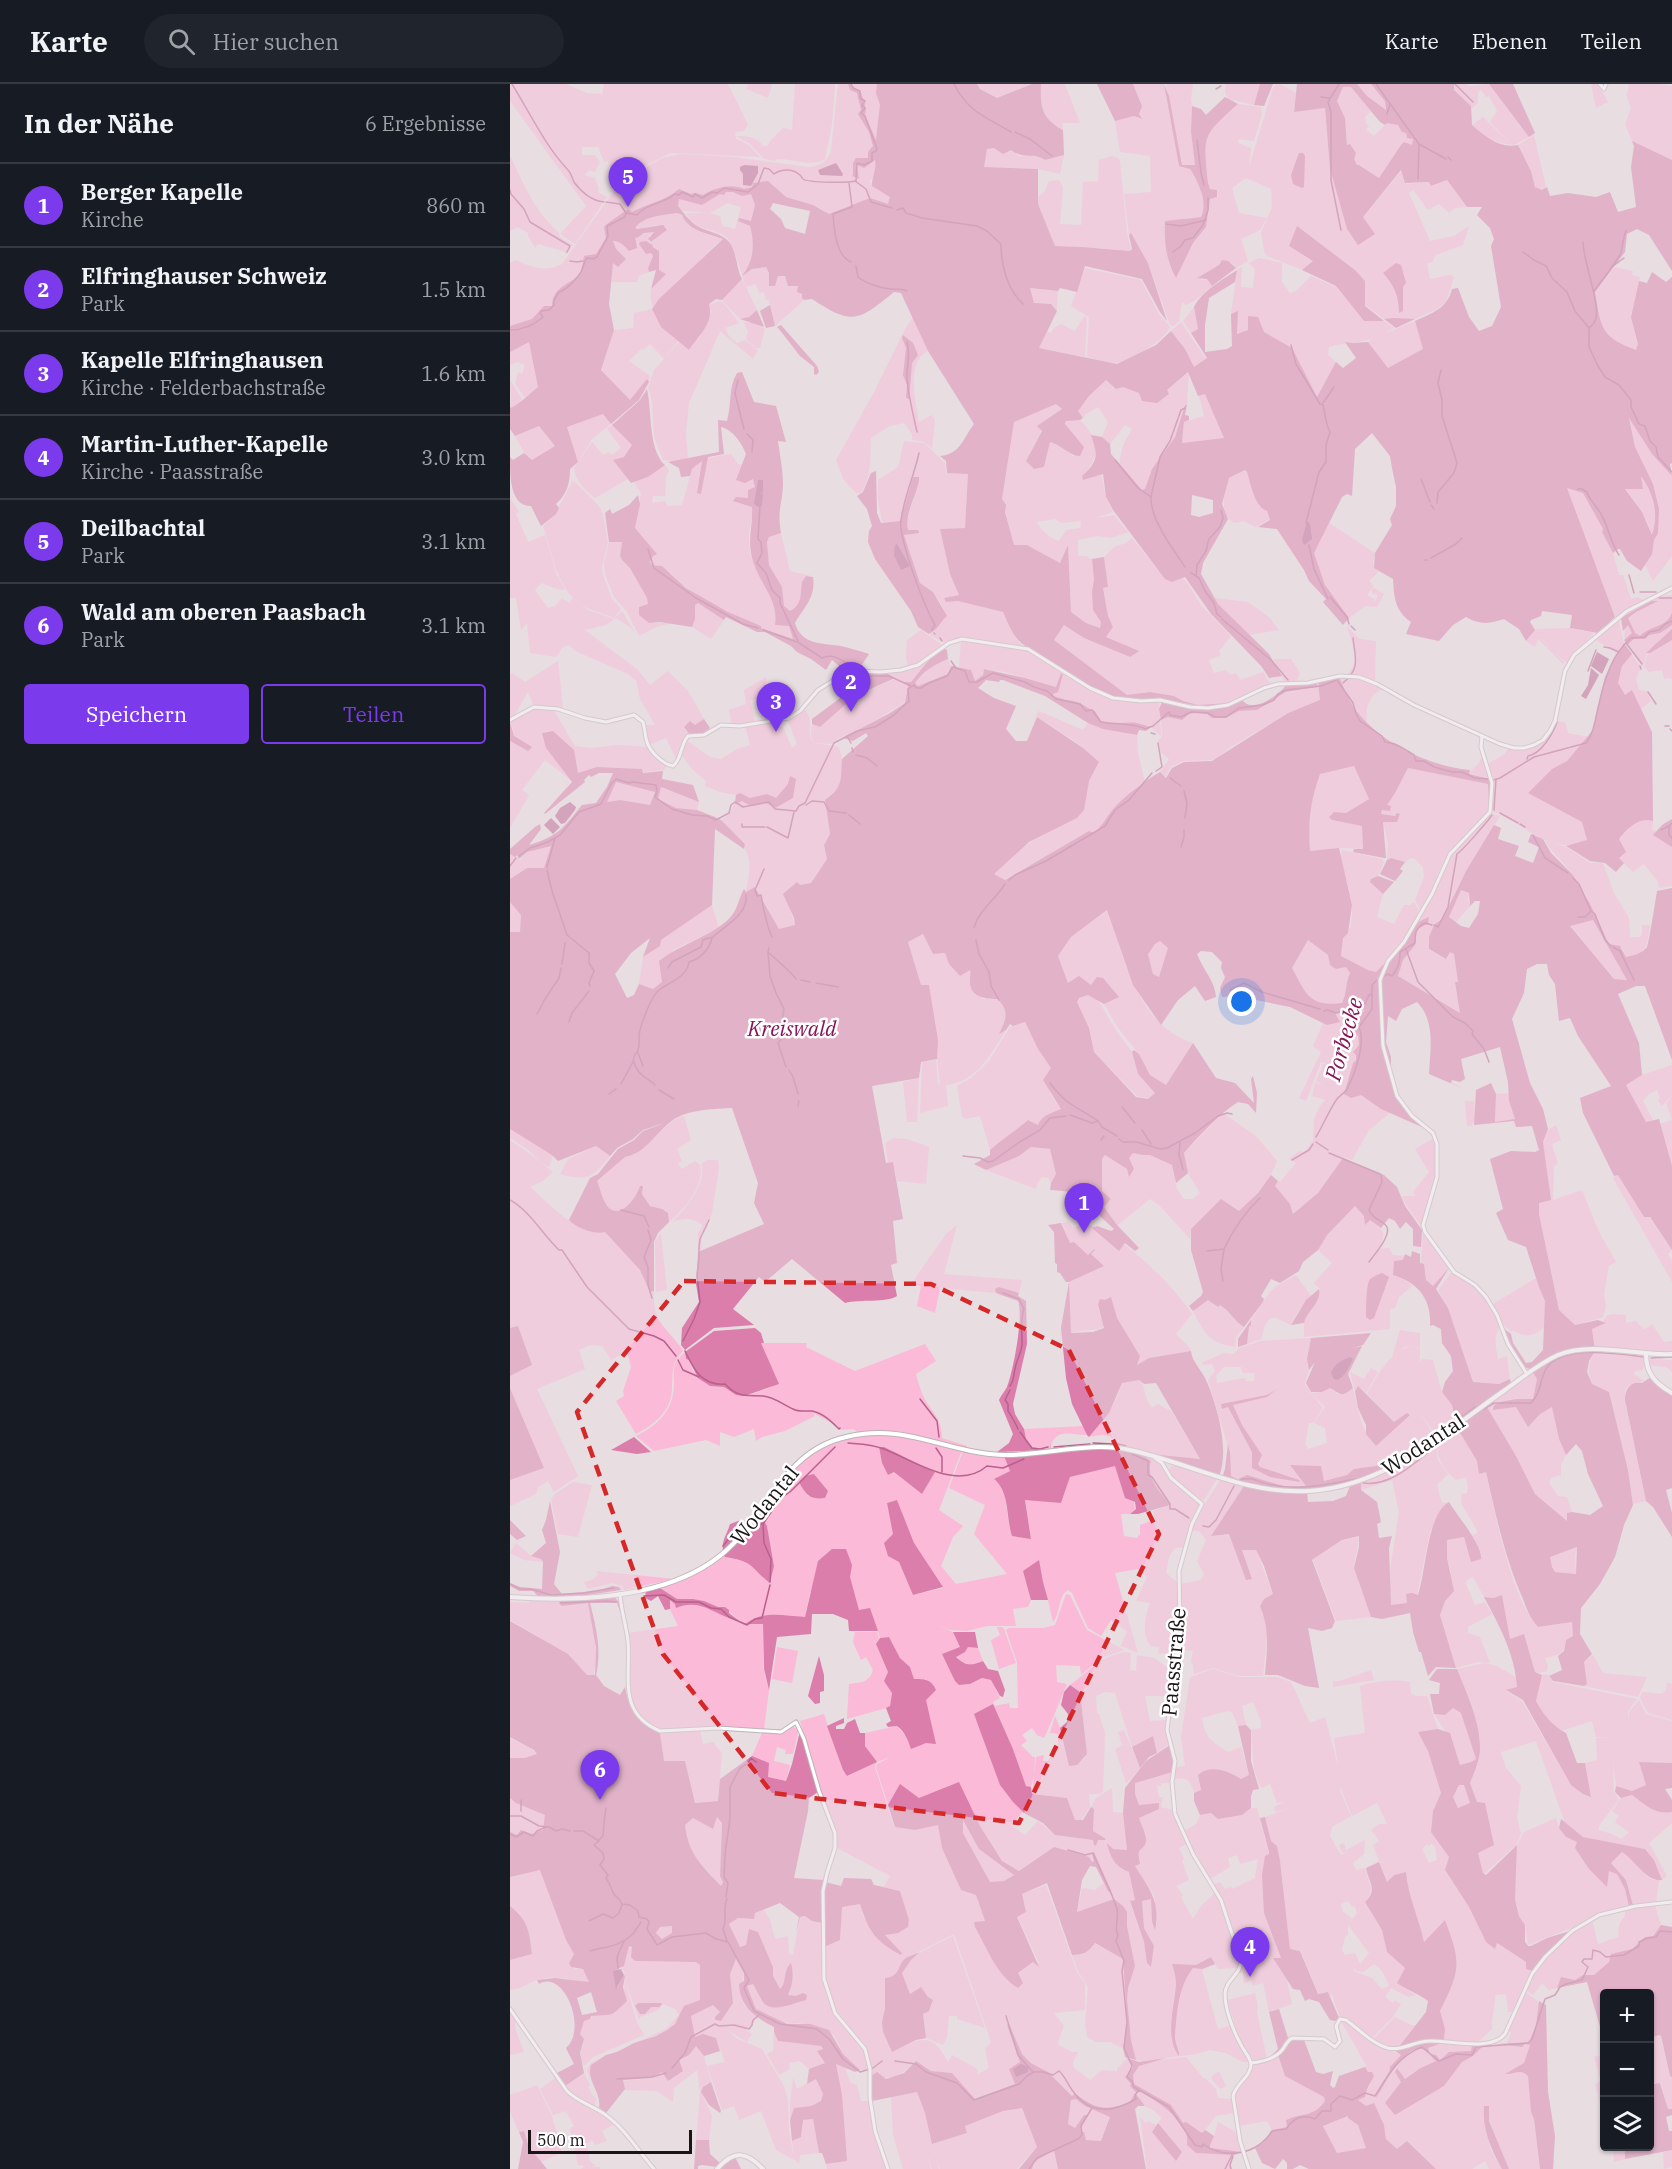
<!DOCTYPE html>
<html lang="de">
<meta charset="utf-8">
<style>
:root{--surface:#171b24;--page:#20242c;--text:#f1f3f6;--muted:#9ea1a6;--line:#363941;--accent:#7c3aed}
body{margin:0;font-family:"IBM Plex Serif",serif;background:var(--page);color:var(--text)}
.controls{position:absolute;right:18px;bottom:18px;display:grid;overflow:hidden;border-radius:6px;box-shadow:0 2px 4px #0004}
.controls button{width:54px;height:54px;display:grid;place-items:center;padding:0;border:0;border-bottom:2px solid var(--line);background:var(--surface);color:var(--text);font:30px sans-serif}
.scale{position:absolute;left:18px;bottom:15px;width:164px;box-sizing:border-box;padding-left:6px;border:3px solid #191516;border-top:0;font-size:16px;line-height:21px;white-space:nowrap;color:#191516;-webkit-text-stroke:4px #fff;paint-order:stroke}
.you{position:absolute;left:732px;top:918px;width:21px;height:21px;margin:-15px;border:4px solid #fff;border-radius:50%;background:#1a73e8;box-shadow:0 0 0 9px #1a73e833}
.badge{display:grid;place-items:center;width:39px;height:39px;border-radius:50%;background:var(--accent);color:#fff;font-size:20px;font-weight:700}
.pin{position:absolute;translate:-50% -50px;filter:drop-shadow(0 2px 3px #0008)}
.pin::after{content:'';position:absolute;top:32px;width:21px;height:18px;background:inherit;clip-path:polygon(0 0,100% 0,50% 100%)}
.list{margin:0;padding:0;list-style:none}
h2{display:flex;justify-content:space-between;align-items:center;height:78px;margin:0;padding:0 24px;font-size:26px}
h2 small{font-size:20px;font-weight:400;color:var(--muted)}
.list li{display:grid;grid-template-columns:39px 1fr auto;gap:18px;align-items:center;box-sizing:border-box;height:84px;padding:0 24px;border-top:2px solid var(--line)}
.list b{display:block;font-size:22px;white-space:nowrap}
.list p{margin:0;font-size:20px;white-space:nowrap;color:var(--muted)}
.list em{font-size:20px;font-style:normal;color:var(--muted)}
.actions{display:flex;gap:12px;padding:18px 24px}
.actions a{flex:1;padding:14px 0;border:2px solid var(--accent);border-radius:6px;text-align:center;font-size:21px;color:var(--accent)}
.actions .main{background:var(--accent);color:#fff}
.icon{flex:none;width:33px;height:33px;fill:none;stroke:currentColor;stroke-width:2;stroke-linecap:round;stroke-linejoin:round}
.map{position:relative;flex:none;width:1162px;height:2085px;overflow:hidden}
header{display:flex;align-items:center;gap:36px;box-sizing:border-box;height:84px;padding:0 30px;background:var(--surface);border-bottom:2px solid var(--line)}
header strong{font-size:28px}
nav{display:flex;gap:33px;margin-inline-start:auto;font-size:21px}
.search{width:420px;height:54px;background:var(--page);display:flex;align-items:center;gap:15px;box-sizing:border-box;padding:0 21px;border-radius:33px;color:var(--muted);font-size:22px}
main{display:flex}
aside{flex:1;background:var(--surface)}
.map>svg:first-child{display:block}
.green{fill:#fbbad7;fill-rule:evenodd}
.forest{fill:#db7eab;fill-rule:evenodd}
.water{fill:#ba608d}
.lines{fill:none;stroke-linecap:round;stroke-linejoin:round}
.stream{stroke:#ba608d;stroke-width:1.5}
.tertiary-casing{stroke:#bdb3b7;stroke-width:5}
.secondary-casing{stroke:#bdb3b7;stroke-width:6}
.tertiary{stroke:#fff;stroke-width:3}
.secondary{stroke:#fff;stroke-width:4}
.marked{fill:none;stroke:#d62828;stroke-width:4.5;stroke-dasharray:12 8;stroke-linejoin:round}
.labels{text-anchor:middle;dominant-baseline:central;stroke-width:5;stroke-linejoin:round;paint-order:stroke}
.park-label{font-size:21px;font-style:italic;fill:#851558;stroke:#fff}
.street-label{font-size:21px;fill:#191516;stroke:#fff}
.water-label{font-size:22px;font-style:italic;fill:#851658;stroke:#fff}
</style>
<header>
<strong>Karte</strong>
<div class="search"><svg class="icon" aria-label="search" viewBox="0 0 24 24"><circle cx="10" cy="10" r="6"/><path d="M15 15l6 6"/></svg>Hier suchen</div>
<nav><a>Karte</a><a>Ebenen</a><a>Teilen</a></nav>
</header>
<main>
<aside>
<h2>In der Nähe<small>6 Ergebnisse</small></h2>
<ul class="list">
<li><span class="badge">1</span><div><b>Berger Kapelle</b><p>Kirche</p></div><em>860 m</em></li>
<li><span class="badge">2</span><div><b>Elfringhauser Schweiz</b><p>Park</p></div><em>1.5 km</em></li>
<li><span class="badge">3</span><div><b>Kapelle Elfringhausen</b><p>Kirche · Felderbachstraße</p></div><em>1.6 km</em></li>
<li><span class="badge">4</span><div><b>Martin-Luther-Kapelle</b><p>Kirche · Paasstraße</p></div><em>3.0 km</em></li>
<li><span class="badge">5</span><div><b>Deilbachtal</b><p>Park</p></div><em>3.1 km</em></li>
<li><span class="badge">6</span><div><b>Wald am oberen Paasbach</b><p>Park</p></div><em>3.1 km</em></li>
</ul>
<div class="actions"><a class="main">Speichern</a><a>Teilen</a></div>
</aside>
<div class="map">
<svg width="1162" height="2085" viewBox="0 0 1162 2085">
<rect width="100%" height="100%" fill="#e8dde1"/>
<g class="green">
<polygon points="0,0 56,0 77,9 92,10 94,0 218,0 238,41 234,47 225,48 226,55 239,61 250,73 160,69 116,91 107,99 100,89 102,87 98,77 94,78 88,63 72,63 72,71 85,71 90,78 85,88 79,86 75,91 85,94 89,105 88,108 97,113 65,160 50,150 76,122 0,17"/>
<polygon points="238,0 262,0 258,14 236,5"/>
<path d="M285,0H325L322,40L315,75C301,84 283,74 266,75V77L254,75L240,60L226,52C236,52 248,53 253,62H258L260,57L273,44L282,46Z"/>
<path d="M328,0H369C372,20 375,86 359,98C368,105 382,109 385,121L319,130L308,123L276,113L244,116L245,122L241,138L230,134C233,137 239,140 241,143C248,158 243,179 234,190L245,184L256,183L259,189C270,193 282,192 289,203C292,208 291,212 294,216L265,242L259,216H256L254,208L249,209L246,200L236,203C232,192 224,161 218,155C206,142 187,150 176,129H197L174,127L170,124L140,129L103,157C117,158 130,149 144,148L139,151V157H142V161L133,157L129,160L143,172L138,184L139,188L129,192L127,198H101V186L106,165L28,303L15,314L5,299L8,288L12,290L15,281L7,278L0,281V179L6,176C21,183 36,189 52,180L111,97L152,74L171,70L224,73L299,83C310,82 318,77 321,67ZM217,119L231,123L225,145L213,142L210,132L200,129Z"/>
<polygon points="467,0 522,0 487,14 470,5"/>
<path d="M531,0H555L570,39H552L553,46C532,34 530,24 531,0Z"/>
<path d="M623,0H654L669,81L680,85L682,88C689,100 698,119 691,133L674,134L655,154L659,180L666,193L683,159L696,143L700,115L708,113L707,106L700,105L698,99C693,51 692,52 728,20L751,23L752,30L744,57L729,55L728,59L741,64L739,83L763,4L766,0L772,1L786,9L784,28L815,24L820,85L837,145L865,150L853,133L892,86L896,100L919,98L922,102L937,96L957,123L945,124L939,129L929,120L918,126L903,106L899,109L920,157L944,152L959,142L953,161L926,171L922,178L917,179L920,195L940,191L944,193L936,218L927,225L905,235H874L855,221V197L845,186L787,142L779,162L804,177L792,186L757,172L754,167L751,148L762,124L761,105L736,94L722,104L729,129L757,134L750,146L731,155L738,177L726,184L724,181L712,176L709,181L691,191V196L697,195L702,202L684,217L676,221L672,218L669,237L664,242L660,241L638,179L621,149L619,151L614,110L641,108L640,72L610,68L605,37L624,32L631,35L629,30L632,22Z"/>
<polygon points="656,0 683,0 681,15 682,22 681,48 685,82 672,81"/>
<polygon points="716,0 750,0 744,21 719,15 715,9"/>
<polygon points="847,0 861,0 875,17 876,26 857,12"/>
<polygon points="944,0 957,0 959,2 979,0 1019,53 1004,61 1001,60 980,38 987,27 979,12 976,13 971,6 968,8 968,19 961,25 961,22 944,6"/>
<polygon points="1081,0 1088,0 1098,18 1086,24"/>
<polygon points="1119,0 1148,0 1162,2 1162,76 1122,57 1115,40 1121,24 1116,10 1118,7"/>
<polygon points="833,2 842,3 861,27 855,33 856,39 859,42 856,46 864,52 877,39 888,41 903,55 903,61 891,61 869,94 850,81 847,82 837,61 835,34 827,18"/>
<polygon points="973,33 1002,61 981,57 962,41"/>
<polygon points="1024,51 1036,103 1032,106 1025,103 1021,87 1008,61"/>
<polygon points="484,64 501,66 509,72 529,72 535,76 554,71 550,90 528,85 473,83 477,65"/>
<path d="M0,72C15,102 23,125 49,149L50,153L63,161L57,170L53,167L28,160L25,164L18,152V149L8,143L0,147Z"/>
<polygon points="602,72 608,74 610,77 617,148 621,167 572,163 545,162 528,120 528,113 535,107 539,97 549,96 553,103 550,140 571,141 573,98 588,97 589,76"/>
<path d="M167,129C175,132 175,138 181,143C190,150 203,151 213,155C200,164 190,177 179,188C167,200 152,211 143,224C137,204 142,204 155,190L149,186V167L144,163L143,157L147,152L154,149L147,141L127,145L125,144C133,132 155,131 167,129Z"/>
<path d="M749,174L772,179V198L780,209L786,207L801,192L826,203L854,237H874L884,244L874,250L905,237L914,265L878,284L858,258L863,254C849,260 835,258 819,263L818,271L826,278L807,313L782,264L754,248L738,246L726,250L727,228L721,230L727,186L732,183L731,203L743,204L745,185L739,179Z"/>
<path d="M1105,183L1123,187L1122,191L1130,193L1121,232L1128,260L1126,267C1090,253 1091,244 1085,208Z"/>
<path d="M575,184L631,196L649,230L660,243C655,256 619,278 605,279C596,279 585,275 577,273L579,233L561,222Z"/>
<polygon points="232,195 247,226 239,233 230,235 212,216"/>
<polygon points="519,204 548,207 547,227 541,220 524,220"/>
<polygon points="209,217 214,219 229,239 215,244 219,252 227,259 235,256 248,266 243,275 210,247 179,319 176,349 178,375 165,377 153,376 144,353 142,317 138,304 144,286 169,258 179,266 201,228 199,221"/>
<polygon points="684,223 688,245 681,249 673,237"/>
<polygon points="142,225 151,243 168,257 154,275 140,260 133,266 132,264 119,277 140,292 139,298 136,296 120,317 91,286 104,246 123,244 124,229"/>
<polygon points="574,232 577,234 575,273 529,264 537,247 541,249 544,244 551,240 565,247"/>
<path d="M403,233L418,267C395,277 406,319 409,338L422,331L425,336L422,365L414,358L402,356V350L394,339L380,342L361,354C360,373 362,392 351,409H346L333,395L326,376L364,308L395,245Z"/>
<polygon points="234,238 244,239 255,245 250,264 246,264 236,255 238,248"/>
<polygon points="671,238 696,275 683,284 675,265 661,247"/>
<polygon points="679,288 677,321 675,321 665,353 642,385 635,405 632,406 609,380 613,361 622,345 615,341 600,360 592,353 598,338 588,323 576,330 573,334 568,327 579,312 596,296 603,302 600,307 604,303 606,305 613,303 629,309 657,306"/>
<polygon points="0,296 12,315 9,320 1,325"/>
<polygon points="695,309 715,354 672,359 674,338 694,332 689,312"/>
<path d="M546,320L552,324L532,346L516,377L534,383L540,358L549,361L563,372L574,363L555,340L557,336H570C590,355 591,374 572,392L573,395L591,391L597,416L603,428L585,434L604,431L618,448L601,454L588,452L568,456V472H576L582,475L584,496L582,507L592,538L591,544L576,539L561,528L558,463L550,479L517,461L504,462L492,415L504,338ZM545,435L551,439L571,437L570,444L556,446L549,457C540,454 531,447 527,438Z"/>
<polygon points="93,329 101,340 82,355 68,378 57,343"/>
<path d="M1119,332L1144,372L1162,392V472L1143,497L1135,481C1154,453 1131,427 1115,404H1133Z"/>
<path d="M102,341L122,361L115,373L103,376L118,395L85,414C74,405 66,398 64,384L82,358L93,371L99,368L102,371L111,364L97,345Z"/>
<path d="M29,342L45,362L22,377C14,370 10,361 5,352Z"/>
<path d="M394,357L414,359L435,379L436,389H458L455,444L430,445L440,490L449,511L434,514L436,518L448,517L493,528L501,547L512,562L449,554L435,559L420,551L427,544L434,529L431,520L423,508L410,499L394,451L398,446C395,427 410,407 409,393H403L390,437L372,438L368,416V396L388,383Z"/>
<path d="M221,370L228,380L233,381C237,385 242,391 244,396C249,411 238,441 239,457C239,488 270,511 266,541L279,542L283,555L251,544V542C227,535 195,518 176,503C165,495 157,480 142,481L140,479L143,472L146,470L125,444L131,409L124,398L138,393L155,381L159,386L156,393L155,412H143L142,419L155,417L157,422L172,421L182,385L192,377L187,408L191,410L197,374Z"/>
<path d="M736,386L760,435L746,443L734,437L724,439C708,427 714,411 719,394Z"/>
<path d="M63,396L89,422L93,430L98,458L92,483L93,491L102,515L111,525L104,534C95,530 86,528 77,524C46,508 43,471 33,442L46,429Z"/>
<polygon points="1056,403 1073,409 1093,445 1092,448 1103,469 1109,491 1113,491 1121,515 1128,513 1134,516 1105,533"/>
<polygon points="0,414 9,428 6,430 18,458 35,451 47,492 55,505 50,506 31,499 25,506 38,524 45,522 52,514 59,519 63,514 78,526 104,535 112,527 125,549 120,543 106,534 96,541 75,546 128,586 140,601 158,587 178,607 194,635 185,641 174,644 180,651 176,652 167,677 156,654 139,661 135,641 145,641 130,615 126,596 118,590 65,567 59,561 53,563 46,573 20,569 17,539 11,546 6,514 0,514"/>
<polygon points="818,438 865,469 863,480 869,487 859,497 864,502 857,511 864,515 864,519 868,511 862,510 862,505 865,504 874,510 867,523 855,522 839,534 815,501 804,469"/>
<path d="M271,449L280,487L301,492H296L292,498C290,510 294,519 280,527L277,526L274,522L272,503L259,481L257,458L259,453Z"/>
<path d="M622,454C631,464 652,494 662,498L672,494L676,497L691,521L721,552L709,567L711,571L699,576L704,589L716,586L720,591L726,589L730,596L753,588L760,600L720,619L703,621H688L673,617L664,612L640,608L617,612L543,556L554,541L574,554L620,573L628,567L596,553L603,543L598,532L593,504L598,503L594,473L604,463L616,459Z"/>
<polygon points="99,458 112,458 110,472 112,476 120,484 137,514 138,520 129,523 139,539 162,539 146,543 129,552 117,528 104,513 95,490 94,479"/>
<path d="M1162,511V548L1137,568L1133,583C1116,560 1110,558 1118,529L1150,512Z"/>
<polygon points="704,514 738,518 760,534 769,546 738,551 708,520"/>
<polygon points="188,519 214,536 201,555 182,543 185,535 185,521"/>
<polygon points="1108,534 1114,560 1131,583 1126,595 1129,606 1137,607 1141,617 1131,625 1122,606 1115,612 1108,599 1112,582 1121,570 1099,584 1106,569 1086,556"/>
<path d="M836,542L850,555L866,557L865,597L838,590C851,577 842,557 836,542Z"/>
<polygon points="1060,544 1084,549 1057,579 1040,565 1029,550 1038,563 1054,578 1053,580 1028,555 1025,563 1016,557 1025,546 1027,548 1025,545"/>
<polygon points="411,546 432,561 406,581 398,583 396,574 397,556"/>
<polygon points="1162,556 1162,598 1161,594 1154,595 1152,586 1139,588 1134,583 1138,569"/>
<path d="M451,557C465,558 508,562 520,567C529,572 538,579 547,585C586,610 601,619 649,618L651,652L640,642L601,640L591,637L585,627C579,625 576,621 570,619C563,616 553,616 544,612L543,610L548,607L553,591L551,589L546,603L495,588L474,585L471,594L465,597L449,584Z"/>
<path d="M438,575L441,582L438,590L408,602L404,599C414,586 423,581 438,575Z"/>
<polygon points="763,575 781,575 790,589 786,598 774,597"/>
<polygon points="48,577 53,624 24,622 18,608 3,634 0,635 0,591 2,589 15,598"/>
<path d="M418,577L401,598L395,599L398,602L395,618L351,645L327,655L323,660L305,659L329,663L332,675L330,702L315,716L320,750L314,761L317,775L301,799L290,801L280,826L285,841L269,845L246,803L240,807H236C238,796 241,786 239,775C237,768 234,766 235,759L211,738V736C221,731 224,722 226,711L210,708L195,702L196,697L183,686L171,670L176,656L200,673L211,675L227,665L240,661L235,642L263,639L264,642L273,643L282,664L287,660L278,637L286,633L295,625C305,640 295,649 304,659L301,652L302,640L310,643L345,612L385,595L378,590L404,584Z"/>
<polygon points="256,593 259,615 240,616 245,639 220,641 221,637 219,626 236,620 234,606"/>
<path d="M829,593L858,597L876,606L872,605C858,612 855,625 857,639L847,628Z"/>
<polygon points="808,603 811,616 778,629 719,664 709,673 702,676 673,677 661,683 655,693 650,688 659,675 651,668 648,657 652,652 651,636 658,633 686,629 697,630 702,634 716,634 729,627 747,626 776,609"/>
<path d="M23,624L43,625L65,662L81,664L108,661L137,663L156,683L154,686L133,688L132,685L87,683L68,689C63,660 62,661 37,647L33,649L36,664L63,698L35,676L12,706L19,711L0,744V657L18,667L4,652L1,638Z"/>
<path d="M529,627L573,646L578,639L592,644L627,651L628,669L635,698L605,724L594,741L584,749L579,747L494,796L483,790C510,761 532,751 567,734L579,697L589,679L566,658L526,632Z"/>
<path d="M1047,637L1055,638L1058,649L1078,653L1057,677L1042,685L1018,709L1072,738L1077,756C1070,758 1061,762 1054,761C1027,758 1007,736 982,727L983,700L979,679L995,670L998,664C1021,668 1038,659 1047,637Z"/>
<polygon points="971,674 975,680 980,695 959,689 968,680"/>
<path d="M844,682L859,715L836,729L824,728L822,736L852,742L853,765L833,764L800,767C798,737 800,718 809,690Z"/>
<path d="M898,684L978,700L979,726C967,742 950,755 938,771C926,788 923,809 910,826L905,816L914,793L913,783L905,775L900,774L896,778L881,774L877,776L878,760L873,738H887L890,730L885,732L871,730L872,725L885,709Z"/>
<polygon points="106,698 145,707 140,721 110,716 96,718"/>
<polygon points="150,703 189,718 187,726 166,724 148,715"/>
<path d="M982,730L990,732L956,787L932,834L924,841L919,866L936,875L940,868L944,869L948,898L945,899L951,929L888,892L893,876L905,861L904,852L910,843L907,838C924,805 949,747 982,730Z"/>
<polygon points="1138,735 1143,737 1142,746 1146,747 1144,750 1162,763 1162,802 1149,804 1148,797 1134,780 1123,788 1109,774 1109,755 1125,739"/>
<path d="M1035,756L1056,763L1081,779H1093L1104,809L1119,834L1120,853H1130L1132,850V841H1140C1137,860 1139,870 1116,873L1113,864L1100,861C1086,836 1076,808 1059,786C1051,775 1042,769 1035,756Z"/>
<polygon points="41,761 34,784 17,784 10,776 17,768"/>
<path d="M832,766L872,775L874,778L868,792L861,795L873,810L867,833L884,840L894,821H900L904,818L909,827L893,858L867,888L858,886L831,872L833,854C853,836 835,794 830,773Z"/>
<polygon points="0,770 6,772 17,784 0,795"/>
<polygon points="951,806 959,809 958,816 960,822 946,838 939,833"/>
<polygon points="0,818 11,831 10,848 0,848"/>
<polygon points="202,821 209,844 163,866 153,898 143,905 129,900 133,873 149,862 151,856"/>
<path d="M598,826C614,874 628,942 683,959L656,1001L640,991L629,970L608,944L594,920L608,912L581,902L558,899L548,872L561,853Z"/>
<polygon points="1083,836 1118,896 1104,895 1060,841"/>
<path d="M413,850L423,870L435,869L439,880L450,892L460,885L472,915H487L493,921L497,929L490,949L496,946C481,970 467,998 436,1001L438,1022L410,1029L412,978L426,976L428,1000L435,1001L430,1000L427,975L428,956L419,902H411L398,858Z"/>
<path d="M798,856L818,871L826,885L836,883L840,889C835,899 837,909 832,919C798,923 796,909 782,884Z"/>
<polygon points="650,857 659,864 649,893 643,890 638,870 645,860"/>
<polygon points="578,911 588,916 607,948 622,968 628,990 646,1009 638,1015 627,1012 584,968 579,944 567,918 569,914"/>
<polygon points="836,926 856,926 842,944 848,952 849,961 845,965 846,976 843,979 834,1009 851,1010 871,1025 881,1028 859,1046 842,1076 834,1073 808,1109 783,1130 780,1120 764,1102 768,1097 770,1098 786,1079 779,1075 789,1067 794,1068 803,1057 804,1035 810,1022 815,1016 802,1012 805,999 813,1001 806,997 813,980 820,981 811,978 796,1017 789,1014 811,968 803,962 813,939 817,941 829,937 825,929"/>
<path d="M515,938L528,965L541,984L540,1010L551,1025L528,1041L518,1036C506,1047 492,1055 480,1066L470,1032L455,1035L452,1033L447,1002L461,994L479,977L500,943Z"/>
<polygon points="1162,981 1162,1011 1152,1022 1148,1017 1150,1014 1147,1006 1139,1010 1133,1017 1143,1036 1136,1039 1116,1001 1132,991"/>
<polygon points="409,994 407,1038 397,1038 393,998"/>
<polygon points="998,1009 1005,1035 985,1039 986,1010"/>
<polygon points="1162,1012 1162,1082 1150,1040 1162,1036 1156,1019"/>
<polygon points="955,1017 964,1017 965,1037 961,1042 957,1042"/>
<path d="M713,1029L746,1052L767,1077C760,1098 744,1113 729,1128L719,1120L693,1133L681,1145L680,1155L650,1122L640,1115L608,1141L594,1123L601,1115L592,1107V1074L595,1071L617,1085L618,1092V1074L623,1069L633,1071L640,1070L662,1081L667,1105L674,1115H683L690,1109L678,1089L674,1069Z"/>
<path d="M174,1032L181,1056L167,1065L172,1077L168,1080L172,1085L185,1077L190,1081C195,1102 174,1126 159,1138L158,1129L152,1125L140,1122L132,1110L133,1104L130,1102C127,1113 112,1135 99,1124C93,1118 90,1104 87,1097L115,1073C140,1069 151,1037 174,1032Z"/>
<polygon points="1046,1041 1051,1056 1042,1060 1048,1080 1044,1082 1043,1116 1072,1106 1089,1148 1106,1178 1099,1182 1094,1210 1096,1223 1093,1233 1065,1241 1049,1226 1029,1130 1029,1119 1041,1115 1033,1059 1038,1046"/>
<path d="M0,1045L43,1071L39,1083L31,1079L43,1088L33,1097L20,1103C36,1117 72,1156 95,1147L130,1186L140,1208L144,1207C142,1241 157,1242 173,1267C161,1279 163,1287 162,1303C162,1327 145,1340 126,1350L106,1317L114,1312L113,1307L121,1283L117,1267L101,1276L92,1262L80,1261L69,1266L75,1285L27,1305L68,1392L44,1408L38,1397L28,1403L26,1410L0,1422V1396L34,1384L0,1304V1292L22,1281L8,1242L0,1244V1056L31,1078L17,1065L0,1054Z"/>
<polygon points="384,1054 397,1055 419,1063 416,1100 387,1097 383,1078 378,1079 375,1059"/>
<path d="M924,1054C934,1084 918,1114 912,1143L896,1121L892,1112H905L903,1108L919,1088L905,1065Z"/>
<path d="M86,1062L100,1072C83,1094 77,1098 50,1090L58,1075Z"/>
<polygon points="521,1063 540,1065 546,1090 541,1099 538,1094 532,1093 527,1100 526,1105 476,1086 509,1072"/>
<path d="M197,1076H208L209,1084L202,1129L196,1145L192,1150L191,1166L188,1168V1149L193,1142C184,1133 173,1134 162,1138C175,1126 198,1099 191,1080Z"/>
<polygon points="1108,1090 1134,1132 1139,1133 1162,1166 1158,1170 1162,1177 1162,1198 1103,1094"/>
<path d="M845,1121L855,1132L856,1140L860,1136C875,1148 876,1147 869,1165L879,1164L883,1171L895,1172L893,1194L902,1202L889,1213L885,1224L880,1225V1245L794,1253V1235L808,1217L810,1205L804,1199L822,1179L808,1166L816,1151Z"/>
<path d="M558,1138L563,1144L576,1139L585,1143L583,1144L609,1167L614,1160C639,1180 664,1203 682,1230L666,1250L681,1265V1267L639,1274L626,1282L630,1272L607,1234C585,1251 584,1243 561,1249L559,1198L594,1182L581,1170L584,1165L578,1171L564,1158L560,1159L552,1139Z"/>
<polygon points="447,1141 434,1190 512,1196 509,1209 489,1204 485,1205 486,1209 430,1204 425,1229 407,1222 411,1202 401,1200 436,1150"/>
<polygon points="151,1149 157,1206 146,1208 145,1158"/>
<polygon points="913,1149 939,1184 923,1202 916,1196 914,1181 911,1179"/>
<path d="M941,1189C966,1199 981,1219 990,1244C983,1253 986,1264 988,1275L997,1272L1000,1295L989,1300L963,1298L938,1224L928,1206Z"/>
<polygon points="786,1191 801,1212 788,1227 781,1241 766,1234 760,1234 755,1241 751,1255 737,1260 741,1236 760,1208 765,1203"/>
<path d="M1026,1194L1035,1217L1034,1243C1024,1253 1014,1254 1003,1246L1002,1248L992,1239L983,1220Z"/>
<path d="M698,1215L707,1223L710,1221C721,1228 724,1237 734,1243L726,1253L725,1263C698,1258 696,1251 683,1227Z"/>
<polygon points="1102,1230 1116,1231 1116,1239 1126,1237 1134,1246 1142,1240 1154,1258 1162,1257 1162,1268 1124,1266 1123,1264 1121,1266 1084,1264 1082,1245 1095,1240 1093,1238 1096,1232"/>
<path d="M890,1246L910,1249V1265L903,1262L910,1266V1279L912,1275L923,1276L932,1308L942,1321L946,1339L927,1353L910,1328L923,1350L904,1361L891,1372L873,1381L845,1385L837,1391L814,1397L811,1382L780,1381L797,1402L776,1403L720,1392V1369L698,1296L705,1287L702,1280L694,1281L691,1279L714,1269L724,1270L729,1264L750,1257L801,1254L797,1275L799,1286L795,1300L801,1309L812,1308L820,1304L828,1310L838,1308L843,1304C848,1324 850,1346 866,1362L899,1331L897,1329L884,1338L857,1310C867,1292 880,1266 903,1262L895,1263L882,1273ZM717,1280L715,1283H731L733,1289H745L744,1297H736L735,1294L707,1299L706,1292ZM802,1310L815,1323L804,1339L815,1344L817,1359L798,1365L795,1360L799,1339H803L813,1324Z"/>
<path d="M251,1259H297L296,1263L345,1287L415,1260L426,1277L406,1290C408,1298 411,1307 414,1314C423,1329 432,1336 432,1354L457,1362L456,1364L389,1347L347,1348L344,1345L329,1346L328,1342L303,1329L305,1332L275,1347L252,1353L246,1357L244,1345L224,1353L210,1348V1362L196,1356L144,1367L126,1352C147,1342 163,1327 164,1302C164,1285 161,1280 175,1268L176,1275L179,1276L183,1287L200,1302L214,1303L226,1311L234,1312L248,1308L268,1300Z"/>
<path d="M1085,1267L1131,1270L1134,1273L1135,1282L1132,1286L1125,1287L1124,1290L1134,1297L1118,1302L1115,1307V1316L1136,1417L1123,1420L1118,1386L1099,1308L1082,1300C1077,1287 1078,1279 1085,1267Z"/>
<polygon points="1138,1275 1162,1276 1162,1288 1156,1283 1138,1281"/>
<polygon points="861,1284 868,1288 856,1309 848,1302 845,1307 840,1288 854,1295"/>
<path d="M1024,1288L1027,1295L1023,1315C1007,1313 994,1314 983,1326L1006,1323L1030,1330L1042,1322L1049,1355L1056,1371L1051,1381V1391L1040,1394V1400L1048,1412L1057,1413L1062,1428L1057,1429V1437L1025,1410L1006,1372L976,1322Z"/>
<path d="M629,1296C637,1304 633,1315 642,1323L648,1320L661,1327L690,1375L650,1372L608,1363C603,1348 591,1350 579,1353C594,1336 606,1321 612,1299Z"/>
<path d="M574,1342L577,1351C560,1351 545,1343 540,1365L536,1366V1363L523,1365C518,1359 513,1353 514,1345Z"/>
<path d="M949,1346L967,1377L969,1390L976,1388C984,1425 1002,1518 1028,1543L1062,1538L1063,1552L1056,1556C1054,1570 1049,1571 1035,1574L1038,1582L1037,1587L1029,1589L1025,1588L1014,1551L1000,1555L984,1514L974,1513L963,1493L957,1496L956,1500L965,1521L975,1518L982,1530L958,1543V1549L970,1553L980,1579L968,1578L946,1584L930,1531L941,1489L937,1474V1456L954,1453L959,1468L965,1455L962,1452L968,1448L952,1421L951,1410L957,1409L958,1403L956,1393L946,1396C935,1387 928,1377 927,1362Z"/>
<path d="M355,1351H396L452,1366L429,1426L453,1442L443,1453L431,1482L446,1500L497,1490L464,1450L475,1421L439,1404L453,1367L478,1371L494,1372L500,1387L484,1395C500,1408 495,1434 502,1452L521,1454L515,1415L551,1419L560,1393L606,1381L615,1414L624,1418L625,1425L620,1430H611L614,1452L627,1454L630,1450V1441L644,1436L643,1427L660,1421C651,1408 635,1394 640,1377L634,1371L651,1380L658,1394L689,1419V1423L681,1438L674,1463L665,1464L659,1473L656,1489L667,1498L669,1541L664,1571L648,1569L649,1563L641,1562C631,1551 635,1532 640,1519L626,1517L637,1493L628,1485L605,1489L628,1569L611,1562L617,1547L601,1536L591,1552L578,1544L562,1509L558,1506C547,1513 551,1529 543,1538L538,1516H521L518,1523L503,1525L506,1542H477L457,1547L440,1546L427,1541L443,1548L451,1563L432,1570L450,1601L461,1600L472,1594L482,1596L490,1614L483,1618L485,1622L499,1619L500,1624H508L507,1578L496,1546L499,1544H533L545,1541L556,1510L560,1511L577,1546L614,1566L591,1574L571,1591L570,1582L546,1581L547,1598L557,1600L537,1648L534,1654L527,1651L522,1644L512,1651L517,1657L511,1661L523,1673H525L524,1692L521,1703L516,1702L503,1665L483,1621L503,1718L513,1728L501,1741L515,1751L528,1737L545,1751L595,1756L583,1747L584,1725L581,1723L586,1714L602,1704L603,1728L613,1729L617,1766L603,1765L612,1786L619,1788L625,1816L620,1818L634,1858L637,1879L644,1862L634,1844L632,1817L641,1814L642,1838L647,1839L644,1811L625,1782L630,1780L628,1769V1734L649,1725V1720L629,1721L625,1710V1699L663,1688L661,1699H651V1702H647L649,1713H653L651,1723L663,1726L677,1760L669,1764L674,1775L672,1777L679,1796L666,1802L673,1811L671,1813L683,1835L691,1822L706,1808L710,1816L730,1882L729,1884L708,1885L705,1880L692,1886L708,1945L722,1941L727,1957L738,1978H733L716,1969L700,1966L686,1970L633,1977L626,1976L621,1956L617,1915L618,1904L625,1882L617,1842V1828L604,1815L567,1829L572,1804L585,1806L594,1799L598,1807L584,1769V1778H582L544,1763L509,1787L492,1778L470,1742L409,1714L390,1701L378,1721L366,1683L367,1680L381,1673L367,1678L365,1683L384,1743L405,1746L428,1740L432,1764L451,1806L467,1811L475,1837L465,1843L498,1898L523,1878L529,1879L507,1832L512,1810L536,1801L567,1888L575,1899V1926L544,1929L554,1942L548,1958L549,1961L562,1968H568L563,1978L564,1984L580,1996L570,2005L592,1986L605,1987L625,2009L620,2018C593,2028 586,2026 565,2008L562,2011L538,1988L522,1979L512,1970L499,1940L497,1941L510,1978L499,1985L506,2000L465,2015L442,1989L421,1987L406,1977C391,1992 382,1996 361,1992L356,1964L326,1928L315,1895L314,1863L330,1856L332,1823L350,1820L354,1834L391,1871L392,1869L374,1850L388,1849L398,1843L399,1836L390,1807L374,1803L380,1792L327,1764L325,1742L309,1706L290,1637L314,1630L333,1686L338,1692L366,1678L355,1662V1649L387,1642L398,1655L416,1615V1595H404L400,1583L390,1574L379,1553L370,1554L360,1525L349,1527L339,1493L300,1508L295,1533L268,1531L236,1540L253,1539V1585L259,1606L254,1646L208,1643L150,1646L137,1639L122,1620L119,1603L120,1570L118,1549L168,1542L159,1523V1516L171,1522C184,1519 202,1523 214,1530C219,1533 220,1535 227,1535L215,1523H208L194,1517L183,1515H167L150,1504L175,1494L214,1471L215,1473C236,1477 242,1480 256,1496L264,1482L257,1442H239C277,1392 290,1364 355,1351ZM369,1363H374L424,1388L412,1410L384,1388L378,1391L372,1379ZM304,1390L318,1407L306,1415L296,1411ZM387,1416L404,1460L433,1504L403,1511L389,1478L374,1459L384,1450L377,1419ZM444,1850L481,1958L475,1965L479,1984L468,1990L466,1984L442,1971L438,1978C421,1946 410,1955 382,1968L373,1948L372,1938L375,1924V1894H380L388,1888L396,1874Z"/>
<polygon points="925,1358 928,1376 938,1390 927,1401 932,1419 939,1418 934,1421 920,1448 907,1511 897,1520 880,1521 880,1486 889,1428 882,1396 851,1406 851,1399 879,1387"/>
<polygon points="663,1381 707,1395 694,1416 690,1416 662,1393 659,1385"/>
<polygon points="711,1395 734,1402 701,1452 719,1450 742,1495 732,1466 746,1466 763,1510 754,1515 750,1522 755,1534 758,1552 757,1553 753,1592 729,1592 703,1584 684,1590 683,1581 681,1578 683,1567 668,1565 670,1550 669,1500 691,1496 694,1490 687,1477 696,1456 690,1448 682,1446 694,1421"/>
<polygon points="63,1398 82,1401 68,1453 48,1450 41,1415 46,1409"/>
<polygon points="849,1453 844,1484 861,1533 826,1537 803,1476 833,1456"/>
<polygon points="6,1459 21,1472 31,1475 32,1478 14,1476 0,1469"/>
<polygon points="1067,1463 1065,1472 1066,1490 1045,1488 1042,1483 1040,1473"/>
<polygon points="86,1487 164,1495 114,1506 112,1502 103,1499 78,1505 74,1498 82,1496 88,1491"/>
<path d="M19,1516H49V1519H78C83,1542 89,1566 84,1589L86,1591L81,1600L111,1612L118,1618L153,1672L150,1649L190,1646L193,1660L203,1658L212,1669L208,1717L185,1719L175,1677H169L178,1738L183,1734L203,1745L207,1733L212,1739L210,1792L213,1798L211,1802L186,1775L179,1762L151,1840L142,1847L146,1857L56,1856L64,1870L59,1879L65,1885H73L80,1899C66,1897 50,1892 36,1894C22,1895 16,1904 0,1906V1876L22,1870L10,1830L0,1822V1793L27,1786L0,1789V1676L10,1674H0V1653C8,1659 22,1663 28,1671L20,1673L33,1672L29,1553L0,1536V1518L19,1519Z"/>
<polygon points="487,1543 492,1543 494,1545 506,1579 489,1585 481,1556 490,1551"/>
<path d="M345,1548H367L369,1555L366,1560L378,1588L375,1597L382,1609L380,1623L337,1635L339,1600C351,1598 359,1599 363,1586L356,1573L351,1576L343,1558Z"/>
<polygon points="267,1563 288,1567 282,1599 262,1595"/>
<path d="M458,1563L468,1564L473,1577C460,1582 456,1582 446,1572L455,1568Z"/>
<path d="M616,1568L621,1569L620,1586L626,1587L627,1571L644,1574L662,1587L659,1612H635L640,1637L657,1636L656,1647L659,1660L647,1669L643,1652L622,1663L605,1609L595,1608L586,1612L587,1629L589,1630L595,1649L593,1707L590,1710H579L580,1723L571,1736H565L557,1714L522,1710L526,1673L534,1671L533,1677H538L548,1662V1650L540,1649L545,1632L550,1644L559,1681L574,1675L577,1670L570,1608L560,1601C580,1587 591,1571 616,1568Z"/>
<polygon points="1083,1571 1093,1589 1137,1593 1128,1613 1074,1602 1077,1600 1074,1578"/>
<path d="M975,1579L987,1582L1007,1594V1603L996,1607L1012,1617L1061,1701L1081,1712L1075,1679L1087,1676L1086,1654L1097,1653H1086L1082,1637L1051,1647C1039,1640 1033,1628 1026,1616L1032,1591L1037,1590L1043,1598L1127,1615L1118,1627L1119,1639V1628L1129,1616L1136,1630L1162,1637V1679L1129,1678L1136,1701L1122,1707L1106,1702L1103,1678L1104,1708L1109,1716L1090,1740L1088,1746L1102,1750L1111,1755L1119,1748L1105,1738L1109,1732L1102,1727L1111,1714L1122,1711C1136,1721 1144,1731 1162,1728V1739L1139,1759L1157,1792L1152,1796L1144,1776L1135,1765L1073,1753L1055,1739L1026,1657L991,1668L996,1684L1011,1702L1007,1734L1011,1750L1006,1761L974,1790L973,1789L968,1769L967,1718L960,1699C964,1689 969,1678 970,1667C971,1639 957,1610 947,1585Z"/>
<path d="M703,1585L729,1593H767L781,1598L800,1639L815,1633L828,1682L824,1654L855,1649L850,1602C867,1597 883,1595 900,1598L901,1610L906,1612H917L928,1645L908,1648L918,1667L931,1710L923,1727L922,1748L939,1773L935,1787L959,1823L976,1858L985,1865L986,1859L1016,1878V1885L1022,1888L1002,1928H998L996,1910L985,1911C986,1923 981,1933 982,1945L968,1958L934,1956L935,1945L930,1927C950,1888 951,1877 935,1836L914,1858C909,1834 898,1812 896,1788L884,1791L877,1798L863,1761L869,1757L861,1746L869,1740H877L867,1719L842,1732L830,1703V1688V1707L841,1732L822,1743L820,1752L831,1771L838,1768L832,1769L829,1761L834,1759L836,1766L855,1756L854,1770L843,1779L846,1786L855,1784C858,1799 866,1805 855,1818L872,1846L877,1868L895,1884L887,1899L906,1911L898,1913L881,1904L875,1913L883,1919L885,1916L891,1920L882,1934L862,1954L840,1938L830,1933L822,1911L820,1912L817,1908L808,1910L791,1867L780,1865L770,1778L767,1762L761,1757L755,1733L777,1725L766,1728L764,1723L774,1718L767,1719L760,1700L751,1704L744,1685L741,1646L751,1644V1637L743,1618L732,1622L736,1641L728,1642L722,1628L718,1627L692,1634C695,1654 702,1658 718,1668L731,1663L739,1691L731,1695L688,1692L691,1707L684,1709C680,1696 678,1693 664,1695L666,1683L675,1682L671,1653L680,1593ZM917,1760L919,1762L921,1760L925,1762L927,1776L919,1779L912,1765ZM838,1817L842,1823L845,1822L847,1830L852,1823L838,1840L842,1834L833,1828L831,1820ZM838,1841L859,1869L850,1880L845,1869L835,1871L832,1866L835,1853L838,1851ZM864,1880C872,1885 876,1893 879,1902L872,1905L862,1894L843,1887L846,1884V1887L853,1888Z"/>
<polygon points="861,1586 864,1596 823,1603 823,1598 833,1596"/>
<polygon points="1157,1599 1162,1600 1162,1636 1138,1629 1130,1614 1132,1608 1152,1610 1156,1606"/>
<polygon points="943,1624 951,1629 966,1675 961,1678 950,1681 940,1650 936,1648 924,1630 935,1631"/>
<polygon points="283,1643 289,1645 283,1670 275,1670 276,1666 267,1663 264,1677 280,1681 276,1697 258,1693 242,1672 252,1649 270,1649"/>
<polygon points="614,1646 630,1684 621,1695 616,1699 605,1665 616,1660 612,1661 608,1648"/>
<polygon points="954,1700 960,1719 948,1724 943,1713 949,1701"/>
<polygon points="741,1724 747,1724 759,1770 754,1829 772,1874 764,1874 777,1896 782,1920 759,1928 753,1899 743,1902 741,1897 734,1899 733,1889 729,1889 732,1883 732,1877 719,1834 703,1801 710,1798 715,1805 721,1803 722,1805 745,1794 748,1775 730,1780 727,1771 718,1774 720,1783 700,1795 684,1770 674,1747 686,1740 690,1731 701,1729 708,1735 732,1731"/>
<polygon points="453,1734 469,1765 504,1790 494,1797 480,1798 453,1749"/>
<path d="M1046,1734L1049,1744L1056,1753L1067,1758L1097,1802L1099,1786L1107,1790L1123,1821L1116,1796L1101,1779L1112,1767C1116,1771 1121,1774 1125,1778C1133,1786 1136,1797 1149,1796L1146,1819L1084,1832L1064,1843L1018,1861L1015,1841L1009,1832L1005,1816L1007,1761L1014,1748Z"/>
<path d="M1145,1821L1151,1841L1142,1852L1135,1853L1122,1865L1101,1870L1099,1878L1084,1891H1073L1065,1896L1051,1893L1047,1904L1039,1906L1032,1899L1023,1911L1015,1905C1031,1877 1054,1851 1082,1835L1088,1860L1108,1853L1109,1841L1115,1831V1826Z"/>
<path d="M254,1826L260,1836L265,1855L278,1852L279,1870L283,1871L290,1833L295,1832L302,1837L312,1839L313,1898L318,1915L323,1927L352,1963L359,1985L350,1986L333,1970L324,1951L290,1939L277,1940L246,1925L237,1901L243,1900C261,1933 263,1924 293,1909L286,1912H278C283,1900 284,1892 281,1880L273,1902L270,1906L263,1892V1883L248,1848L239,1851L236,1861L230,1863L219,1840L228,1834L243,1835L245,1829Z"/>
<polygon points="162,1842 162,1850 152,1855 146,1849 150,1843"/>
<path d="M443,1852L475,1944L447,1935V1932H439L437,1953L433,1961L416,1954L413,1930L400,1910L392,1889C399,1870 426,1861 443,1852Z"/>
<polygon points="584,1859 613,1875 617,1938 613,1964 600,1958 586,1958 577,1953 575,1939 578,1903 568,1887 562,1871 571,1871"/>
<path d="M119,1862L122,1863L125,1877L186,1878L190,1881V1916L174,1923C163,1955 134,1951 109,1967C99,1974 90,1984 80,1993L82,2000L77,1986L81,1979L156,1945L169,1931L165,1925L153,1920L148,1926L130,1933L129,1936L115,1896L127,1939L134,1951L83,1973L74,1982C68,1966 72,1969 74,1955L70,1950L74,1937C89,1927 103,1930 117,1917C112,1903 116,1899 114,1887L111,1885L114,1882Z"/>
<polygon points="226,1875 234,1889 230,1909 234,1921 248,1934 236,1946 242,1950 237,1958 217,1946 228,1955 252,1965 274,2002 278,2016 279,2046 284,2076 266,2066 251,2027 229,2036 224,2022 212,2026 197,1982 215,1978 206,1954 185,1953 181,1932 203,1921 210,1928 204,1936 211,1937 223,1919 220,1890"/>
<polygon points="1015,1908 1029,1918 1026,1942 1019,1958 997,1959 1001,1949 998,1944"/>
<polygon points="745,1909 748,1922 747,1929 757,1974 744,1977 730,1956 717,1916"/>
<polygon points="0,1928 6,1936 5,1943 14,1968 0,1971"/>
<polygon points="885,1933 901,1941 907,1941 888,1964 877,1963 863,1955"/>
<path d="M830,1936L836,1938L878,1965L891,1971L880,1983L881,1986L867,2012C875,2001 895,1961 912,1965C916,1965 923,1975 926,1977L902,1989L895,1995L887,1984L885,1988L891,1998L875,2019L885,2030L934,2002L952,1978L963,1972L972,1963L986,1959L987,1960L1012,1963L1015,1960L1020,1961L1014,1979L997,1991C1006,1987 1011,1985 1018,1992L1021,2028L1024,2035L1030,2085H999L979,2037V2023L975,2043L981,2066L992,2085H979L975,2077L962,2085H926L897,2057L887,2066L876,2055L874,2041L864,2020L856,2022L848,2016L855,2013L857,2005L861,2000L858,1988L855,1983L856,1981Z"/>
<polygon points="264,1948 268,1957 311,1962 313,1966 308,1967 315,1979 299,1985 290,1977 279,1979 280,1985 269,1991 257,1970 263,1967"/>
<polygon points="1150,1951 1160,1992 1162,1993 1162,2025 1158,2026 1151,1999 1140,2001 1140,1954"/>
<polygon points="935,1959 962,1961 962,1967 948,1969 930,1976 920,1970 918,1963"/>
<polygon points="186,1962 194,1972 201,1998 196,2000 191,2008 202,2032 199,2056 186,2056 190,2008 187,1986 164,2004 163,2018 147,2007 114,2006 115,2004 112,1997 141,1994 152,1987 158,1996 169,1976 179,1971"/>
<polygon points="1094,1962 1094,2035 1085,2000 1091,1997 1084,1973 1091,1971 1090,1964"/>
<path d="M768,1971L775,1992L815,2013V2017C804,2034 793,2028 776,2036L777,2043L762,2046L757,2037L729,2042L724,2008L743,1980Z"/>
<polygon points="676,1973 694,1995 695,1994 706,2005 708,2014 722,2015 724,2029 706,2032 695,2046 704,2052 708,2038 728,2049 732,2068 724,2071 721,2080 722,2085 637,2085 630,2033 636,2039 638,2037 646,2041 642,2048 672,2068 648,2039 652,2034 642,2025 636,2023 607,1989 607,1985 617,1974 629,1978"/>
<polygon points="326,1979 335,1984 340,1998 347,2001 351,2017 359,2017 366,2052 377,2085 317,2085 316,2080 336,2077"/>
<polygon points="709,1987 716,2002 711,2005 703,1997 701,1993"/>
<path d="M74,1989L80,2001L78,2003L84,2013H86L85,2022C73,2019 62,2012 55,2002Z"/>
<polygon points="47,1993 66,2017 94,2030 104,2040 92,2047 97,2057 85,2061 82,2056 77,2060 80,2077 86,2082 81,2083 90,2083 90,2085 71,2085 75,2082 68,2081 60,2044 64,2042 56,2027 43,2031 30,2005"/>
<polygon points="283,1994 287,2005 306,1994 314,2010 311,2017 301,2022 284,2024 280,2034 280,2019"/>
<polygon points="27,2001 42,2032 51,2064 51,2069 31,2078 19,2063 14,2047 9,2048 0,2028 0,2011"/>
<polygon points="407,2008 415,2029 423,2060 457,2049 455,2042 493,2027 512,2024 527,2063 507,2085 430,2085 426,2074 429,2085 422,2085 417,2070 421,2085 393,2085 383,2051 381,2013"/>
<polygon points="566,2015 575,2022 600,2032 591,2057 576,2056 574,2048 571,2047 572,2041 578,2031 574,2031 565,2044 558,2040 561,2016"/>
<polygon points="839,2032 838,2034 848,2041 856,2064 827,2069 813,2042"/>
<polygon points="303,2035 309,2069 290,2071 289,2080 284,2075 282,2057 291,2053 293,2036"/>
<polygon points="1103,2063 1115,2063 1115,2075 1104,2078"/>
<polygon points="545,2066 548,2085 522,2085 524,2078"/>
<polygon points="1162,2066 1162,2083 1154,2085 1153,2068"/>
</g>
<g class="forest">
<path d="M338,0H342L344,3L351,8L356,25L355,31L366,56L370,21L366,9L367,0H467L470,5L487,14L522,0H531C530,24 532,34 553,46L554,71L535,76C522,67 516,77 501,66L493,70L484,64L477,65L474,83L528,85V120L545,162L572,163L620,167L622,165L619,151L621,149L638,179L657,237L650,228L632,195L575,182L567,208L550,204L548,207L520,204L524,219L541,220L547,227L529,264L607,280L646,261L661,247L675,265L684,283L697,274L681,249L688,245L684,223C692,207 712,196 727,186L725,198L699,214L695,241V268L717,265L722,262L721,230L728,227L727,250L738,246V232L748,233L754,248L782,264L807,313L826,278L833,284L846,274L835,258L843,259L858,258L878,284L913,265L905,237C922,229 937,225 942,205L948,204L959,233L969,247L982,242L991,223L981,162L984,155L980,144L967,131L972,123H957L937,96L921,102L919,98L895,99L891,86L853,133L865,150L848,161L837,145L820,85L815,24L784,28L787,0H847L857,12L876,26L875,17L861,0H944V6L961,22L962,41C975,52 989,65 1008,61L1021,87L1025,103L1032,106L1037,103L1040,112L1058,109L1086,113L1100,108L1108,128L1126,123L1121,83L1124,62L1122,57L1162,76V187L1139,151L1127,145L1117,150L1115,168L1085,208C1091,243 1090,253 1126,266L1128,260L1121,233L1129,197L1137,199L1142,188L1156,198L1162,193V379L1160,380L1162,392L1142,370L1119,334L1125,363L1143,400L1149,425L1148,449L1144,456L1142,470L1131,487L1117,477L1110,465H1108L1103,469L1092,448L1093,445L1073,409L1057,404L1105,533L1088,549L1060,544L1062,531L1032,527L1031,532L1021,536L1020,538L1025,546L1016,557L1009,545L994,535C979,540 970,541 956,533L943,541L929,557L896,550L901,538C885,527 884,513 883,495L864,484L865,469L882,441L880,435L886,422V403L882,384L880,372L862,349L845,365L842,412L837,410L832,413L804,469L815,501L839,534L833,541L813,518L816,515L799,497L794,486L767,445L748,443L760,436L757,427C744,422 741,400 737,388L735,386L719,394L712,420L718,435L693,479L691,490L708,520L759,570L772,592L759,594L752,583L701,530L675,493L662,498L655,495L603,426L596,413L593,390L573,396L572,392C590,376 587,370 581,351L592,353L600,360L601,370L632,406L635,405L642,385L665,353L675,321H677L675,331L679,332V336L674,338L672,359L714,354L695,310L688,312L678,288L657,306L659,310L647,319L632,317L629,309L613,303L606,305L596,296L579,312L568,327L573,334L570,336L556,337L555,340L574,363L570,372C559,372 552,361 540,358L534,383L524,385L516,377L532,347L527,342L552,325L546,320L504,338L492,415L496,421L495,428L504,461H517L550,479L558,461L561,528L576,539L590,544L591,538L583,526L582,507L584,496L582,475L594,473L598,503L593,504L598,532L603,543L596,553L629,567L620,573L574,554L554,541L544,556L617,611L640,608L664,612L673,617L688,621L720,619C698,626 679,620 657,616C639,614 620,617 602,612C573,604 547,581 523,566C505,559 500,544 493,528L448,517L436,518L434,514L449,511L440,490L430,445L455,444L458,390L437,389L436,377L430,372C451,370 453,354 464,340L418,267L391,209L384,208C348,237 343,242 302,215L294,216L292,214V210L287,208L288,202H278L275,192H268L265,202H259V189L256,183L242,185L232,192C244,177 245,160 240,142L228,137L229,134L241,137L245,121L241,110L232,112L223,108H216L214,111L210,110L192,121L169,115L168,122C172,126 175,132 180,136C191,149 210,146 220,159C227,169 226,184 232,195L212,216L206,215L199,220C204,240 189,250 179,266L151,243L142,225L149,215L213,155C198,149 179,148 172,131L167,129C155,131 133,132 125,144L127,145L153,141L157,146L142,157L143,163L149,167V186L156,190L141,205L146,186L139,188L138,184L143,172L141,169L136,170L129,160L130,158L136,157L142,161V158L138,155L144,148L134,149L127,154L125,153L127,164L119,167C115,162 110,157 103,157L106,165L116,175L108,183L103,179L99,220L104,246L91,286L120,316L137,295L139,298L129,316L101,340L93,330L57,343L68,378L60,385C60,399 57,410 46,420L49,424L46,430L31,442L21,422C0,422 0,393 0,373L3,376L14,369L22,376L45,362L29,342L5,352L0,345V322L1,324C11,319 19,310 28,303L19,258L0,268V242L22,235L34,222H42C43,199 64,202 71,186C73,182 73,176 74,172L86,170L96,154L94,143L97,140L118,125L122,128C139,119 155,117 169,105L181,110L185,109L193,111C205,104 221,99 234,105L242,103L243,99L258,97L276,113L303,121L319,130L360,114L378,120L380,113L362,102C362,92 367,85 365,76L354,84L347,81L349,95L342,92L343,91V79L346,74H358V68L363,62L359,48L348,30L351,26L347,9L340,6ZM833,3H841L870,38L875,41L877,39L888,41L892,48L896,49L897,54L903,55L902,61L894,58L891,61L869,94L849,81H847L844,75L846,69L840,60L837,61L835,34L827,17ZM263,119L300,127L295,150L275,144L271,135L260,125ZM1131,392C1144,410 1149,430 1142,451L1132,428L1115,405H1133ZM682,411L703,416V429L689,433L681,431Z"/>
<polygon points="587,0 623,0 632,22 629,30 632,35 624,32 605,37"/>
<path d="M654,0L659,12L672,81H685L681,48L682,22L691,25L696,31L715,13L728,20C692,52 693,51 698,99L700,105L707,106V113L700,115L696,143L683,159L666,194C656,176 654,158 655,137L691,133C698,119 689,100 682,88L680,85L669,82Z"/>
<polygon points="750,0 763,0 754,22 744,21"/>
<polygon points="979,0 1003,0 1025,49 1019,53"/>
<polygon points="789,69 793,69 795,72 794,103 792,104 783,100 781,91"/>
<polygon points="787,142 845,186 855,197 855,222 874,237 854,237 826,202 792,186 803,177 779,162"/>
<polygon points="712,176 718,177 726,184 702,202 697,195 687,194 709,181"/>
<path d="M886,179L891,181L896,199L893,203V227L889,229C889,212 884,201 873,189Z"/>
<polygon points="260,221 265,242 256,244 250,227"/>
<polygon points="247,226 254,243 230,235 239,233"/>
<polygon points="883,234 905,235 886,244 874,235"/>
<polygon points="271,241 307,282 309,288 306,291 304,290 304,283 290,272 269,245 267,243"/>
<polygon points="393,251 403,259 408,271 402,279 399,315 396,314 397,301 393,291 396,264 392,254"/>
<path d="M232,288L244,318L266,322L276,358L268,357C270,372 273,386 273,401C272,421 267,426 271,449L259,453L257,458L259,481L272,503L274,522L280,527C293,520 290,510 292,498L296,492L303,493C306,514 294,523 285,539C291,561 312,559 331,562C340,564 350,567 359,570L349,585L336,588L322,576L316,586L301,575L287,568L281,562L255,548H247L216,533L214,536L188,519L185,521V535L182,543L150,538L139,539L129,531V523L138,520L137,514L120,484L112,476L110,472L112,458H99L95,429L100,425L102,430L119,421L128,411L130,420L125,444L147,470L143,472L140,478L142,481L152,482L176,504L218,528L251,542V544L283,555L279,542L265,541C269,517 251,501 244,480C236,458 243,445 242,423L223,417L226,413L238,414V406L245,403L243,395L235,399L226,396L236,370C232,359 222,345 211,343L214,370L198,373L191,410L187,409L192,377L182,385L180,392L171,393L169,384L158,378L209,368L208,336L217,337C222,320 218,304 227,289Z"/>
<path d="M137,305C142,327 138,366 155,381L138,393L121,399L103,376L114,373L122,361L102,341L130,316Z"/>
<path d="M366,387L367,429L371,439L390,437L403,393H409C410,407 394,427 398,446H408L409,449L394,451L410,499L423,508L437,532C429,539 429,545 419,550L408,543L401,527L365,475L358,458L359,447L362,442L357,425L347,412L353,408L361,389Z"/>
<path d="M1141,517H1148L1126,528L1118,534L1125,549L1130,552C1141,541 1156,544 1162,529V541L1150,549L1139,551L1135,555H1124L1117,561L1114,556L1122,549L1118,541L1113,547L1111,534Z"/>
<polygon points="1162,545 1162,556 1140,569 1136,569"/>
<path d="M1114,559L1122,570L1112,582L1108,599L1115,611L1122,606L1142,648L1143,737C1129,732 1117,745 1109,755L1116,768L1109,774L1114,779L1106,788L1095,779L1080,777L1056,762L1077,756L1072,738L1018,709L1042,685L1057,677L1083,646L1095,593Z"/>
<path d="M433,564L437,566L438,575C424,581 414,586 405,599L408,602L438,590L441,582L461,586L465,597L473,591L474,585L515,594L546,603L551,589L553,591L548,608L543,610L544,612C553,616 563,616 570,619C576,622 579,625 585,627L591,637C605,642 614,637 627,639C631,640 636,642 641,643L636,647L629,646L627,651L593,645L578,639L535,612L493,596H490L489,598L476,596L468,604L484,614L506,622L496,645L506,657H517L527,633L573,664L589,678L579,697L574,726L567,734L519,758L484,790L495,796L579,747L584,749C593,741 597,732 605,723C617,710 634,698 650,688L656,694L662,684L674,678L702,677L778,629L810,616L808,598L829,593C835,605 840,620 849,630C873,660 922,683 960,686L959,690L980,695L979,726L978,700L898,684L885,709L877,721L881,722L880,727L872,726L871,730L885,732L887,729L890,730L887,738H873L876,774H874L843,768L844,765H853L852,742L822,736L819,733L824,728L836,729L859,715L844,682L810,690C800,718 798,737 800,767L829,764L842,821L838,849L833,854L831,872L858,886L866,888L875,879L869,897L872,962L887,1014L903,1035L914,1044L871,1025L851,1011L841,1014L834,1010L843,979L846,976V971L843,968L849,961L848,952L842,944L843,938L855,926H836L825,929L830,938L817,941L780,923L741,915L736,911L712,913L710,904L715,893L711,884L712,878L702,868L691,867L687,870C693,886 705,897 706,913L695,917L685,902L668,916L651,941L623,901L597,826L561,853L548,872L558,899L569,892L581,901L587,893L593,894L609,913L594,920L578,911L569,914L567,918L579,944L584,968L626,1013L638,1015L645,1009L628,990L622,968L624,966L629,970L640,991L656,1001L683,959L706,994L725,999L744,1019L741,995L743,992L747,1009L746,1029L738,1020L728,1018C710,1029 688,1053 674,1069L678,1089L666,1099L662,1081L640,1071H633L623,1069L619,1074L624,1085L619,1093L617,1085L595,1071L592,1075V1107L601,1115L594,1123L608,1142L629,1164L625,1167L615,1159L609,1167L582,1144L587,1142L601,1147L604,1145C598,1139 591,1134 586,1128C568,1108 567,1108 540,1106L541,1099L546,1090L540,1065L521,1063L509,1072L476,1086L464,1080L480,1071V1066C492,1055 506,1047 518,1036L528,1041C532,1031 542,1029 551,1025L533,996L541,984L528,965L515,938L503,942L500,940L496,946L489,950C496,936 500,926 487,915C474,915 459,913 460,896C460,893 461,889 460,886L450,892L439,880L435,869L423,870L413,850L398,858L411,901H419L428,956L427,975L411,978L409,994L362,1002L376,1079L383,1078L393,1135L383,1137L387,1179L381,1181L387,1212C376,1219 350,1215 335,1219L282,1175L255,1198L249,1193L223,1225L244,1241L204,1244L175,1266L171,1261L172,1244L189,1218L186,1200L188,1168L254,1140L244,1119L248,1099L222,1024C205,1025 182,1025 166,1034C148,1044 138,1069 115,1073L87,1097C90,1104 93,1118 99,1124C112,1135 127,1112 130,1102H133L132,1110L140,1122L152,1125L158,1129L159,1138L148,1149L144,1158V1207L140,1208L130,1186L95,1148C85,1151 66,1144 59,1136L80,1094L88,1090L108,1065L124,1056L133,1047L157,1038L133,1046L123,1055L107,1064L100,1072L86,1062L48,1077L42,1071L0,1045V848H10L11,831L0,818V795L17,784H34L41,762L17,768L9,775L7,771L5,773L0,770V765L25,743L30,740L31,745L19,761C50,751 52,745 72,721L86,719L97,703L103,689H89L81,693L79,691L74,696L75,698L35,730L34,729L62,698L36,664L32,649L43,647L64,666L68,689L87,683L132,685L133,689L153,687L152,695L183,701L189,718L151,703L148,715L166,724L187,726L205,733L211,736L235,760L234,765L205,745L202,821L151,856L150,862L133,873L140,854L121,869L105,890L117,914L124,911L129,900L143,905L152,898L149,877C170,860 208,850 222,831C228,824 229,813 234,805L236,808L245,803L269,845L285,841L284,834L273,810L287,798L290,801L301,799L317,775L314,761L320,750L315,716C334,702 330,697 332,675L358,652L356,649L343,657L333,654L380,629L395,619L398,602L394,598H401L418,577ZM106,698L145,708L140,721L110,716L97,718ZM798,856L818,871L820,881L826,885L836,883L840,889C835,900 837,909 832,919C798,923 796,909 782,884ZM650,857L658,864L649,893L643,890L638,870L645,860Z"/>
<polygon points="349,588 378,590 385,594 345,612 310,643 302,640 302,635 345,603 334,591"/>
<path d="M807,600L808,603L776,608L747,626L729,627L716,634H702L697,630L686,629L679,630L672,636L658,633L651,636L649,625L652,618C681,624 704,629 732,616C735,619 738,621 741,621C751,623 771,609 775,602Z"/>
<polygon points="194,635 200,644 194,650 180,651 174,643 180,637 185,641"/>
<polygon points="0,638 4,652 22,663 18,667 0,657"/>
<polygon points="280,692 286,695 283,714 265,724 256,719 241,722 232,717 225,720 226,711 230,709 240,714 257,710 266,714 278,700"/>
<polygon points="1162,735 1162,763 1143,751 1152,741"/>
<path d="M984,741L991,744L988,755L1009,762L1005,772L1023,779L1029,763L1018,758L1021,750L1033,755L1041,769L1063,791L1080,820L1099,860L1110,862L1116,873C1122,872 1133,869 1137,863C1139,859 1146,813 1147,807L1162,804V976L1135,902H1126L1108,910L1129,959L1132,991L1116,1001L1136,1038L1149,1035L1162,1082V1166L1140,1133H1134L1108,1091L1104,1092L1073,1029L1070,1014L1101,1002L1068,952L1060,934L1049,937L1045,900L1039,891L1037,880H1027L1017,885L1014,909L1002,935L1020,999L1033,1025L1038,1045L1033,1058L1041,1116L1029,1119V1130L1049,1226L1065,1241L1088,1236L1096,1239L1082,1245L1085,1267L1079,1277L1077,1288L1082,1300L1099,1308L1118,1386L1123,1421L1114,1441L1105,1473L1090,1500L1071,1524L1070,1550L1082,1570L1074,1578L1077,1600L1074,1602L1043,1597L1039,1592L1052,1586L1048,1572L1054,1567L1056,1556L1063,1552L1062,1538L1028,1543C1020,1534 1017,1526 1013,1515C995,1474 986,1432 976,1388L969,1390L967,1377L949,1347L927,1362V1357L947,1342L942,1321L932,1308L935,1298L943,1287L941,1272L932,1259L931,1245L923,1241L920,1242C922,1216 908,1198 883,1191L884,1177L893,1176L895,1170L901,1173L902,1167L910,1170V1179L914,1180L916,1196L923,1202L939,1184L926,1205L938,1224L963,1298L989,1300L1000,1295L1001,1299L974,1318L1006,1372L1025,1410L1057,1437V1429L1062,1428L1080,1431L1093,1422L1078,1390L1072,1367L1066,1360L1056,1371L1049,1355L1042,1323L1030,1330L1018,1343L1006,1323L983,1326L984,1321C996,1315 1010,1314 1023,1315L1027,1295L1021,1285L1016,1284L1007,1272L993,1244L1001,1250L1003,1259L1016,1279L1022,1278L1033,1266L1035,1217L1029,1203L1016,1163L998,1156L986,1129L993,1125L980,1075L1001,1067L1025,1068L1029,1066L1022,1042L1006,1043L1004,1037L964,1041L966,1006L981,999L986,1010L985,1038L1005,1035L999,1017L998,998L990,963L951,975L955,995L950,998L942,996L941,999L954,1005L919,990C920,966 926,937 907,918L892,925L886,937L878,932L876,958L881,973V985C873,960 865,904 877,880C881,873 889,866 895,859C905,845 901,840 919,833L918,840C904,845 907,848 905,861L893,876L888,892L950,929L945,898H948L944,870L940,868L936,875L919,865V853L924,841L933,834L956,787ZM951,806L959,809L960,821L959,823L965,817H970L968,830L959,844L951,842L939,833ZM1083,836L1117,896L1104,895L1060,842ZM1067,1463L1066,1490L1045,1488L1042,1483L1040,1473Z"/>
<polygon points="881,774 895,778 890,785 893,787 885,797 870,790 877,776"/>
<polygon points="868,792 884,798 873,810 860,798 861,795"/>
<path d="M833,1074L874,1091L887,1103L895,1122L912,1146L911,1163L903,1162V1145L896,1138L890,1145L885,1137L879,1134L871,1144L860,1136L855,1141L854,1132L845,1122L817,1151L808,1166L793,1178L789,1187L770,1199L761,1195L751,1212L754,1215L753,1218L734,1243C724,1237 721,1228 710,1221L708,1223L698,1216L683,1227L679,1222L691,1212L693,1208L681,1166V1145L711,1115L729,1127L748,1109L761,1091L768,1097L765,1102L780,1120L783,1130L808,1109Z"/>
<path d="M551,1139L560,1159L564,1158L578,1171L584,1165L585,1166L581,1170L594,1182L559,1198L561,1249L583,1248L594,1244L588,1220L590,1215L595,1216L601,1213L607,1234L630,1272L627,1281L639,1274L681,1267C682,1278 691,1285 696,1296C707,1321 720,1366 709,1392L650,1371L690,1375L646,1299L634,1300L629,1296L612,1299L599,1329L579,1353L577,1351L562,1320L556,1294L551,1244L559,1198H556L550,1189L547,1188V1180L545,1179L544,1148L538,1141Z"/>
<path d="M872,1189L879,1193L864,1234L860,1236L856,1233C856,1225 856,1204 859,1197C861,1193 867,1191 872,1189Z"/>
<path d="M489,1203L509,1209L508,1212L516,1217L517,1260L503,1320L505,1330L514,1345L516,1356L523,1365H540L541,1360L539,1366L487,1368L499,1359L503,1350L489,1316C491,1311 495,1307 497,1303C503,1288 514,1232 508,1217L486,1209L485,1205Z"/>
<path d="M809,1205C812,1219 797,1226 794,1239L781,1241L796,1216Z"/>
<polygon points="741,1236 741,1241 739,1243 737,1260 728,1263 728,1255"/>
<polygon points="8,1242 22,1281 0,1292 0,1244"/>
<polygon points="245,1244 251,1249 254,1259 251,1259 269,1300 234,1312 226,1311 214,1303 200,1302 188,1294 179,1276 176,1275 175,1268 204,1247"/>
<path d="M861,1249L853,1261L842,1264L852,1262L838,1290L843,1304C831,1314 831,1310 820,1304L812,1308H801L796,1299L805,1278L799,1286L797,1275L801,1254Z"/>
<path d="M1141,1293L1162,1310V1404L1156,1406L1162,1429V1453L1143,1423L1136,1417L1115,1316C1115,1305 1120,1297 1132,1299Z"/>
<polygon points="848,1302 884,1338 897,1329 900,1331 866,1362 856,1350 856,1341 848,1324 845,1307"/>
<polygon points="0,1304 34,1384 0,1396"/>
<polygon points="767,1305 757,1313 723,1321 732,1341 752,1371 748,1380 750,1383 789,1396 790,1398 760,1393 742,1384 742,1368 718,1323 712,1325 711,1320 757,1311"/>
<path d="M923,1349L925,1353C906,1358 897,1374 879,1382C844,1399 806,1409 767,1406C748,1404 730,1398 712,1394L715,1385L718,1360L720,1369L721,1392L728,1395L737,1391L776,1403L796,1402L780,1381L811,1382L814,1397L837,1391L844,1385L873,1381L891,1372L904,1361Z"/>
<polygon points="124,1353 141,1368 127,1370 101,1366"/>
<polygon points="369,1363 374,1363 425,1388 412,1410 384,1388 378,1391 372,1379"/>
<path d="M587,1365C604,1365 627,1365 641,1377C635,1394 651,1408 660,1421L628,1430H620L626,1425L625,1418L615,1414L605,1382L560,1393L551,1419L515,1416L521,1455L502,1452C496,1434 500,1408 484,1395L500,1387L494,1372Z"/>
<path d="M304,1390L318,1407L315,1414C300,1416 296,1411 289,1398L295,1392Z"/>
<path d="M851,1399V1406L867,1418L871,1438L867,1440L869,1454L882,1452L879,1464L881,1521L897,1519L896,1510L902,1509L908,1511C916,1488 917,1430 939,1418C948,1433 972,1460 971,1475L961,1478L954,1453L937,1456V1474L944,1507L935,1517L930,1531L946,1584L926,1583L918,1592L911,1568H909L903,1548L900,1529L872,1535L861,1533L844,1484L849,1463V1452L832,1456L802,1476L825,1537L822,1544L812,1547L798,1544L809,1604L795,1602L768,1591H755C757,1566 760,1546 750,1522L754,1515L763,1510L754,1482L746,1466H732L742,1495L736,1496L719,1450L701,1452L734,1402L770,1407L797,1408L798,1418L823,1417L836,1412L840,1402Z"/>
<polygon points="387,1416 404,1459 433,1503 403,1511 389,1478 378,1472 374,1459 383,1450 377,1419"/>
<polygon points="40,1417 50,1468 44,1500 52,1510 87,1507 102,1502 109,1503 111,1506 77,1511 29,1513 23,1507 9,1507 0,1502 0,1499 10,1503 32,1505 33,1478 31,1475 21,1472 36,1459 32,1446 36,1436"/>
<path d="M239,1432L242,1433L237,1440L240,1443L254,1437L257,1442L264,1482L260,1499C239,1483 246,1478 215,1473C209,1460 216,1453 220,1440L231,1436L233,1438Z"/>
<polygon points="0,1436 16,1452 7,1456 0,1450"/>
<path d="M322,1465H336L342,1481L340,1493L349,1526L360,1524L368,1547H339L338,1536L323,1530H302L301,1550L267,1553L259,1606L254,1585L253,1540H235C253,1526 274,1532 295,1533L308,1477Z"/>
<polygon points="529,1476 533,1498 538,1516 521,1516 513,1487"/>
<path d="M150,1504L167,1515H183L194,1517L208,1523H215L219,1526V1529L228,1536C206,1533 192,1513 166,1524L165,1520L160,1516V1525L155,1526L148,1512L141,1517L135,1514L136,1507Z"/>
<path d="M992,1511L1000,1555L1014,1550L1025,1588L1032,1591L1026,1617C1034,1631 1041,1641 1056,1649L1067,1679H1075L1081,1713L1073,1710L1061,1701L1013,1616L996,1606L1007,1603C1005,1570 989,1541 974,1513L984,1514Z"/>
<path d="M105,1514C110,1518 114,1527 112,1533L107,1519H80C86,1543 92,1567 86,1591L94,1602L110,1611L115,1603C118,1623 131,1640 150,1649L154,1677H175L185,1719L208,1717L210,1695L242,1672L259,1679L258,1693L276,1697L282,1680L290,1647L301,1679L308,1708L299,1714L298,1727L284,1794L314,1796L312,1839L302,1837L295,1832L290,1833L286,1848L289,1833L270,1819L245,1829L244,1835L228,1834L219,1840L230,1863L236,1861L239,1845L248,1848L263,1883V1892L270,1905C277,1899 273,1886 281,1879C284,1891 283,1900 278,1911L286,1912L293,1909L297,1911L296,1916C283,1919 262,1930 253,1918C249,1912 246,1905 243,1900L237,1902L246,1925L277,1940H300L319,1946L333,1970L350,1986L345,1988L326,1980L332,2011L337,2077L316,2080L312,2069H309L303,2035L293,2036L291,2053L282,2057L280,2036L284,2024L301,2022L311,2017L313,2010L306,1995L297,2000L299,1985L315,1979L307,1967L313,1965L311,1962L268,1957L264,1948V1943C245,1933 230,1923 229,1900L234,1897V1889L226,1875L220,1890L223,1919L211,1937L205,1936V1933L210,1928L203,1921L181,1932L185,1953L193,1950L206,1954L210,1967L194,1972L186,1962L179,1971L169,1976L173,1987L158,1997L152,1988L141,1994L113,1996L115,2005L96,2029L89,2024C92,2009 76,1997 81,1981L96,1971L107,1968L124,1959L146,1952L157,1946L165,1940L174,1922L190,1916V1881L186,1878L125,1877L121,1873L122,1863L119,1862L114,1882L107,1885V1904L114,1891L115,1892L113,1903L117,1917C99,1934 105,1930 81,1932L80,1935L74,1937L70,1950L74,1955L70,1969L74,1989L55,2002L47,1989L64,1980L56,1964C78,1945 54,1885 29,1900L27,1896L45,1894L79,1898L73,1885L61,1883L59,1879L64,1870L56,1856L30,1786L0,1793V1748L7,1751L11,1746L21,1750L33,1746L35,1731L6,1719L0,1714V1674H15L27,1670L24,1666L0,1653V1537L58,1570L77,1591H85L86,1564L78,1519L51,1522L49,1516ZM207,1733L212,1739L210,1792L213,1798L211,1802C192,1782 178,1770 175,1741L183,1734L203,1745ZM162,1842V1849L152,1855L146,1849L150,1843ZM81,1908L87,1928L72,1931L67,1914Z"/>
<path d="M443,1548H465L468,1564L458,1563L455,1568L446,1573C456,1582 460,1582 473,1577L478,1585L488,1587L495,1606L493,1613L490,1612L481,1596L472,1594L460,1600L449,1601L445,1597L432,1570L450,1563Z"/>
<path d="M379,1553L390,1574L400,1583L404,1595C415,1595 421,1595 426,1606L416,1616L426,1660L416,1659L401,1665C398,1656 395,1648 387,1642L378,1643L376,1640L381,1637L376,1624L380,1622L382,1609L374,1597L378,1588L366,1560L370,1554Z"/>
<polygon points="309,1572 314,1591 314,1607 310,1608 310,1619 305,1620 298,1612"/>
<path d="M927,1585H947C957,1610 971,1639 970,1667C969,1678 964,1689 960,1699L967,1718L975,1719L984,1761L968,1769L973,1789L976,1791L1007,1761L1005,1816L1009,1832L1015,1841V1858L1018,1862H1021L1037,1854L1060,1847L1022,1887L1016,1885V1878L987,1859L985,1865L976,1858L959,1823L935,1786L939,1773L921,1748L923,1727L931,1709L918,1667L908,1648L928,1645L940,1649L950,1681L961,1678L966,1675L951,1629L943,1624L935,1631L924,1630L920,1610H929L930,1599L919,1596ZM949,1701H954L960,1719L948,1724L943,1713Z"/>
<polygon points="560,1601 570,1608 577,1670 567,1681 559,1682 550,1644 557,1638 558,1630 551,1621 554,1608"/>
<polygon points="483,1620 503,1665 516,1702 521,1703 522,1710 557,1714 565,1736 573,1736 581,1723 584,1725 583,1747 596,1755 595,1756 588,1756 586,1762 584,1761 583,1756 545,1751 533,1739 514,1729 503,1718 490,1701 464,1630"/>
<polygon points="334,1634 334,1639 326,1642 326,1645 334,1645 337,1639 345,1635 350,1649 355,1649 355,1662 367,1678 337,1692 333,1686 317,1642"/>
<path d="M736,1641L741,1646V1677L749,1705L743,1706L741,1712V1724L732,1731L708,1735L701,1729L690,1731L684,1717V1709L691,1706L688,1691C701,1680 718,1687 731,1695L739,1691L728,1642Z"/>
<polygon points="643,1652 647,1669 639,1673 630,1684 622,1663"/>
<path d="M660,1661L664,1680L663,1688L625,1699V1710L629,1721L649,1719V1725L629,1734C631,1740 637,1752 636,1758C632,1770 626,1760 630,1780L625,1782C639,1804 651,1818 645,1846L642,1838L641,1815L632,1817L634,1844L644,1862L641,1883L637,1879L634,1858L620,1817L625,1816L619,1788C605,1783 600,1773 597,1759L603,1765L617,1766L613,1729L615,1704L636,1677Z"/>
<path d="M1129,1678L1162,1679V1704L1155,1705L1162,1716V1728C1144,1731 1136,1721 1122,1711L1111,1714L1105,1708L1106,1702L1122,1707L1136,1701Z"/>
<path d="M449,1698L470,1742L492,1777L509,1787L544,1763L579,1773L582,1778L584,1777L582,1770L584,1768L602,1809L598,1807L586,1783L580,1782L572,1796L567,1828L604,1815L613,1822L617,1828V1842L625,1882L618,1904L617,1915L621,1956L626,1976L615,1973L613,1964L617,1938L613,1875L585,1859C578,1868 574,1871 562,1871L537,1799L512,1810L516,1828L507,1833L529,1883L523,1878L508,1889L513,1899L508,1904C487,1892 477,1864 465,1843L464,1838L475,1837L466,1811L451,1806L432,1764L428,1741L405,1746L385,1743L378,1721L390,1700L409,1714ZM453,1736L469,1765L504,1791L494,1797L480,1798L453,1749Z"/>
<polygon points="755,1733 761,1757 767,1762 770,1777 780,1865 790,1867 808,1910 818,1908 829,1934 825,1937 820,1936 809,1918 799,1915 795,1917 790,1906 783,1905 763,1874 771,1874 754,1829 752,1791 755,1772 759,1770 759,1768 750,1734"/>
<path d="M1051,1735L1073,1753L1135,1765L1144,1776L1152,1796C1136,1798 1126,1777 1112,1768L1101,1779L1116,1796L1123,1821L1119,1822L1115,1805L1107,1790L1099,1787L1097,1803L1079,1785L1065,1764L1067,1758L1056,1753L1049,1744Z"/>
<path d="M869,1778L877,1798L884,1791L896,1788C898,1812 909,1834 914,1858L935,1836C951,1878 951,1886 930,1927L935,1945L934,1956H920L888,1964L916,1928L918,1917C911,1911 895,1905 887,1899L895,1884L877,1868L872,1846L855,1818C868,1806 859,1799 856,1784Z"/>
<path d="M334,1794L361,1795L364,1801L390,1807L399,1836L398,1843L388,1849L375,1851L392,1869L391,1871C365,1857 359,1848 350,1820L332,1823L330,1856L314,1863L315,1798L331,1802Z"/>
<path d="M0,1822C19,1837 19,1848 22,1870L0,1876Z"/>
<polygon points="1151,1841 1162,1843 1162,1993 1160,1992 1151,1952 1149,1951 1140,1954 1140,1910 1094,1910 1094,1947 1091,1946 1077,1898 1047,1904 1051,1893 1065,1896 1073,1891 1084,1891 1099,1878 1101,1870 1122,1865 1135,1853 1143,1852"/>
<path d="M410,1868L401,1876L392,1889L400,1910L411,1903L418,1913L423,1916L419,1927L413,1930L416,1954L406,1956L382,1968L373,1948L372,1938L375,1924V1894C391,1893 387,1880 396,1874C399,1872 406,1870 410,1868Z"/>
<path d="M701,1873L705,1880L692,1885L683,1884C668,1903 667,1928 665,1951C664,1958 670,1967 669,1972C654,1953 665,1922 666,1900C666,1893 664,1886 662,1880L686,1881Z"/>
<path d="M1029,1917L1036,1921L1038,2008L1045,2052L1043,2085H1030L1024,2035L1021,2028L1018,1992C1010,1984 1004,1991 995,1990L1014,1979L1020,1961L1015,1960L1012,1963L987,1960L1019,1958L1026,1942Z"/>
<polygon points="128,1919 151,1919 152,1920 149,1923 141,1923 135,1930 130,1930 125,1922"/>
<polygon points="769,1925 778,1954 770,1967 760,1973 768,1965 759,1928"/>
<path d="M499,1940L512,1970L521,1979L538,1988L562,2012L565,2009C585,2025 595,2028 620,2018L625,2009L635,2022H628L625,2025L636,2085H548L544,2066L524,2078L522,2085H509L527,2063L512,2024L493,2027L455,2042L457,2049L422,2060L415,2029L407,2008L362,2017L361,1992L367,1988L376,1995L394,1989L406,1977L421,1987L442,1989L465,2015L505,2000L499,1985L510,1978L497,1941ZM566,2015L575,2022L600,2033L591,2057L576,2056L574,2048L571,2047L572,2041L578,2031H574L565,2044L558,2040L561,2016Z"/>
<path d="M783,1955L794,1956L806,1988L813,1990L823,1987L820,2001L823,2004L825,2003L829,1992L855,1983L858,1988H862L864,1992L857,2005L855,2013L848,2016L856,2022L864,2019L874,2041L876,2055L887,2065L897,2057L926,2085H799L790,2081L783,2085H777V2079L773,2075L765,2085L752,2079L745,2064L753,2059L762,2046L777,2043L776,2036C793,2028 803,2034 815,2017L814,2013L775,1992L768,1971L779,1957ZM838,2032V2034L848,2041L856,2064L827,2069L813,2042Z"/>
<path d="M914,1958L932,1959L918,1964L920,1970L926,1971L930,1976L939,1968L961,1967L962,1961L981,1960V1962L972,1963L963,1972L952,1978L934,2002L885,2031L875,2019L891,1998L885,1988L887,1984L895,1995L909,1985L926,1977C923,1975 916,1965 911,1965C893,1962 875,2001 866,2014L867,2009L880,1986V1983L891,1971L884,1966Z"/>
<path d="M617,1974L629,1978L656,1974L629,1982L623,1991L624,2000L661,2021L673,2039L676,2038L692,2049L695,2046L704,2052L700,2061V2064L732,2068L724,2071L686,2069L677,2061C682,2038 646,2017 630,2007L627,2009L620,2002L621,2000L615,1993L623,1983Z"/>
<polygon points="201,1998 211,2027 210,2029 199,2021 191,2008 193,2003"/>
<polygon points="1150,1999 1158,2025 1162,2025 1162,2031 1156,2033 1159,2047 1162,2047 1162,2066 1115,2075 1115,2063 1140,2062 1140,2001"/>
<path d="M974,2022H979V2037L999,2085H992C981,2065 972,2045 974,2022Z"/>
<polygon points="648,2039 672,2068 666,2077 642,2048"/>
<polygon points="14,2047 19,2063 37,2085 8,2085 13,2058 9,2048"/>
<polygon points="186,2056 199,2056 200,2070 210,2079 207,2083 192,2081 188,2082 188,2085 184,2085"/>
<polygon points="225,2073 231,2085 209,2085"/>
</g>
<g class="water">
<polygon points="326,79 333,90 332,92 310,91 308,86"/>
<polygon points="234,81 248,82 248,89 241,102 233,101 233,90 230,86 230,83"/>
<polygon points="248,396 253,396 253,408 249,410 253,409 252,422 248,423 244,420"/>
<polygon points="797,437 800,440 802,455 794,461 792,456"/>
<polygon points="387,460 400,482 391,486 384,471 385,461"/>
<polygon points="1087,568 1099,575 1092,590 1081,582"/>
<polygon points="1081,584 1089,591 1076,615 1071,612 1078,601"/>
<polygon points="60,718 66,723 65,726 55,739 51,740 45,732 50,724"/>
<polygon points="41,734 50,743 43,750 34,741"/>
<path d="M840,1273L843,1275L835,1290L828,1296L824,1295L821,1289C824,1280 832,1276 840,1273Z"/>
<polygon points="111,1885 114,1891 106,1905 103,1887"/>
<polygon points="511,1980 518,1983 518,1988 506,1993 503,1985"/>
</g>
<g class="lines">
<g class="stream">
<path d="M2,0C20,29 34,60 58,86C61,89 62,94 64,98C71,108 82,117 94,118"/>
<path d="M444,0C458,28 476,33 501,48"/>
<polyline points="829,0 818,18 821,28 821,96 831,146"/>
<polyline points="866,0 909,60 936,75"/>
<polyline points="945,0 963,18"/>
<polyline points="706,5 711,2"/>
<polyline points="811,13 819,14"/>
<polyline points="877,30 880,20"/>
<polyline points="505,48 520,55 542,72"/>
<polyline points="687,56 691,89 694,101"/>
<polyline points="938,73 941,76"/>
<polyline points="908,95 909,61"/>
<polyline points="345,97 356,105 361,118 382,124"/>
<path d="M339,99L342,123L323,130C324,145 326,172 341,178"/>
<polyline points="0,106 1,110 14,125 20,138 60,162 57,168"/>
<polyline points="96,118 110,120 116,129"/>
<path d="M387,126L393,124L396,129L412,134L467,142L477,147L491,160C491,181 497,205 513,220"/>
<polyline points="656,140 671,142 696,136"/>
<path d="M1073,158C1073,177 1092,224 1085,237C1085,239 1080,243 1079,244"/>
<polyline points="663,168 670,163 675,156 683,154 693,141 698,126 698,114"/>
<polyline points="1013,168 1024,176 1036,182 1042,194 1057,208 1065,227 1079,244 1079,263 1088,282 1095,293 1109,301 1121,316 1121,323 1129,340 1135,342 1140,357 1146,363 1148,373 1162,388"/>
<polyline points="60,177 67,178 73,177"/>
<path d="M346,182L348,193C355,199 373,205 382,205C389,206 391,204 397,207"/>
<polyline points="1103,182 1114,174"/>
<path d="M1084,207C1093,195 1102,184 1110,171C1113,165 1112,156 1116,147"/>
<path d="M0,246C13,246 24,241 33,233L30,229L31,227L39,226L44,221V216L49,208C56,206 67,195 71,188C74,182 73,179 77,174L83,175L87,173L98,152L97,142L115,133L116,129L127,131C137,119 154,120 165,110L169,111L172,108L183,113L185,110L192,114L202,108L207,109L214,104L238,108L248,100L254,84L259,85L264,90C271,85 282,84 290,91C291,92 292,94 293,95C299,99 338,99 346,97L347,79L354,81L362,77V69L366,67L367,65L355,32L351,29L355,24L352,22L355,17L350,14V7L343,4L341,0"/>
<path d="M397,258C401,272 396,282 397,296C399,314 403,330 407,348"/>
<polyline points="781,261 786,280 810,320 813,321 817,341 820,348 816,361 816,378 809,388 796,439"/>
<polyline points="228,296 225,309 234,345"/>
<polyline points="813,319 824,303"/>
<polyline points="237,350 243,356 242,368"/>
<path d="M409,369C404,392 394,413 391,436C388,454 415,524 425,541L422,546"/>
<path d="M605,376L628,404L641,413C640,435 663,465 675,483"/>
<polyline points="911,395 920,418"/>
<path d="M1068,405H1072L1077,408C1079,415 1083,418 1087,424C1098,437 1099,457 1109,471"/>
<polyline points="641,413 650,373 660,357 671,326 675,324"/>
<polyline points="927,419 928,408 944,389 947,379 932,332 932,316 928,299 931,286"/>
<path d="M250,421L248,455L251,458L252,469L247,479L256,489L262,506L270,514V519L289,559L312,574C323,568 335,578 344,585"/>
<polyline points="921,421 924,425"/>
<polyline points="799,461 804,485 818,515"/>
<polyline points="138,465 144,484 186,514 233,540 248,544"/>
<polyline points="921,474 946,460 952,454"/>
<polyline points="914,476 917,476"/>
<polyline points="681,489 689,494 695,507 704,519 707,530 711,533"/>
<polyline points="1119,491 1124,509"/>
<polyline points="686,492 687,481 696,467 699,455 710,443 713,434 711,426"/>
<polyline points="1130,508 1146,508"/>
<polyline points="820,513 837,533 839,540"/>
<polyline points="1149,514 1162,514"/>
<polyline points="712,535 761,576 778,596"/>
<polyline points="841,542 845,546"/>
<polyline points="253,546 287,558"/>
<polyline points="424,549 425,550"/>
<polyline points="430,554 432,557"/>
<polyline points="1116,559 1132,580"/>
<polyline points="1094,563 1100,564 1109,568"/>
<polyline points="441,577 446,584"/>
<polyline points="1130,582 1131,585"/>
<polyline points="1078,587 1086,566"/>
<polyline points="347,589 360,592 379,592 401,602"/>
<path d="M833,599C851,584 845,574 843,554"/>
<polyline points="1138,608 1146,620"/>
<polyline points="1155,642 1159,642"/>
<polyline points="1160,645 1162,647"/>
<polyline points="641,649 645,650"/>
<polyline points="337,652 341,659"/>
<polyline points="342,664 343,668"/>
<polyline points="346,671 357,674 367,682"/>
<path d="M1017,675L1018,672C1031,670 1043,650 1047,638"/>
<polyline points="646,687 652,683 648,659"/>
<polyline points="660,694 671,702"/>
<path d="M984,696L990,694L1024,673L1076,659C1085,647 1085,634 1089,620C1094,596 1102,570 1121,554L1135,553L1139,548L1149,546L1155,540L1162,537"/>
<polyline points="674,707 677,719 675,734"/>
<polyline points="296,721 302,717 314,718 319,727 336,729"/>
<polyline points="984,726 986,695"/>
<polyline points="990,729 1008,739"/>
<polyline points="339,731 350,740"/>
<polyline points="1162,739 1159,742 1159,751 1162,754"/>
<polyline points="232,740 232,743 255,743"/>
<polyline points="1010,740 1015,743"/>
<polyline points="257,743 278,754 284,728"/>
<polyline points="1151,746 1159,742"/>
<polyline points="1023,751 1035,774 1058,789"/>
<polyline points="671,763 674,753 674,746"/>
<path d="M9,772L20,764L38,758L50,751L69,728L91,720L101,700L106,695L119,699L123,698L146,701L147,707L145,713L162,725L182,731L197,732L206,736L219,729L221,721L225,718L233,723L259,718L265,725L286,727L289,722L295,719L324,659L347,647L365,643L384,631L399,617L398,605L404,601L406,604H411L419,599L437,592L443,583L455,587L459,598H467L483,589L515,598L524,603L537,607L546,615L570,620L576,627L582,626L591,638C601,640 629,640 635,645L643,642L659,628L660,631L671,633L681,628L698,629L705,633H716L729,624L753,621L764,616L768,610L776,606L811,602L827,596L843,619L846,630L850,637L872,652L875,658C885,658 896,666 904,671L906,677H914L924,683L942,688H952L965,694L979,695"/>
<polyline points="0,782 6,774"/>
<polyline points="37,783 45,754"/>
<path d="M254,785L245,806L247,812L251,811C253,822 256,841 262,853"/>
<polyline points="37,786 42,807 57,851 79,869 79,879 84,887 79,899 80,902"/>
<polyline points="1063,794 1069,800 1081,827 1085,830 1095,856 1101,862"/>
<polyline points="499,796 505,791 536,777 595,742 605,726 619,716 642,689"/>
<polyline points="1068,833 1075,833 1080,828"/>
<path d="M924,841L928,843L938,823L947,770C952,767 978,737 982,731"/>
<path d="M464,843C470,825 485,816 495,800"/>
<polyline points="466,856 469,870 479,888 481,902 489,916"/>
<polyline points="1103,863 1110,867 1124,896"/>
<path d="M259,864L258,868C267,877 278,884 286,895"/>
<polyline points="896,865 908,898 943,933 955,939 963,947 962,950 974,965 979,978"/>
<polyline points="258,868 260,892 266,909 274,925 271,943"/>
<polyline points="52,880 55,859"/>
<path d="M158,884L162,878L191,863L193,856L198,854H202C213,843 239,830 236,811"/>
<path d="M875,892L878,890L882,892C888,884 890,880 890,868L905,859C905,849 905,844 915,839L922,841"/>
<polyline points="291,896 300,898"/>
<polyline points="306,899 328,903"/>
<polyline points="720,906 734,899 752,908 810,925"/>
<polyline points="33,918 49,894 51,884"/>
<polyline points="814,927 818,926 826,929 851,923 855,920 859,911 862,910"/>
<polyline points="27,930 33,919"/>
<polyline points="59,938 62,929 79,907"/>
<polyline points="270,948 272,954 268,959 276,983"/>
<polyline points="128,969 133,982"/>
<polyline points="279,986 283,993 288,1010"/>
<path d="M540,999C557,1022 566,1022 588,1037"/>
<polyline points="111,1000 123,978"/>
<path d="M145,1001C137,993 127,991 124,978C122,971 126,971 128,966C130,962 129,956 129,952C130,942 141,912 149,906C160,898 177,893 179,878C190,875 199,866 202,854"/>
<polyline points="149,1006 164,1015"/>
<polyline points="99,1010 106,1005"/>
<polyline points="288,1022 289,1017"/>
<polyline points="612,1023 625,1039"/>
<polyline points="560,1031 582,1039 588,1037 592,1043 607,1052"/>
<polyline points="632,1046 641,1060"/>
<path d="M806,1053C812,1043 821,1023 827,1015C830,1011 834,1010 837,1005C845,990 856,959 849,943L862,925V901L867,896"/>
<polyline points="609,1055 613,1058 627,1058 650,1065 657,1064 685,1049 708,1032 717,1029 722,1030"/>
<polyline points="591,1056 594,1052"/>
<polyline points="670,1058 669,1070 673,1086"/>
<polyline points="806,1058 818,1066"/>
<polyline points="819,1069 870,1090"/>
<polyline points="453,1072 470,1074 478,1078 483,1077 508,1059 530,1046 540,1034 556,1032"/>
<polyline points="782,1076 799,1066 803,1060"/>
<path d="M0,1116C20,1127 33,1151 49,1166H52L77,1203L119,1245L144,1252L154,1257L166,1272"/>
<polyline points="111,1126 134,1132 139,1143"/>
<polyline points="138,1146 141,1156 134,1173 138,1183 138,1201 142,1214"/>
<path d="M697,1167L714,1165C723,1146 734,1129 750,1114"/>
<path d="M859,1178C864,1171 881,1152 877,1143C873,1136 863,1136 859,1126L872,1098L871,1091"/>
<polyline points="713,1197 711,1185 714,1166"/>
<path d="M493,1209L509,1215L514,1225C510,1236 512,1247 512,1258C513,1267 506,1276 505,1285C503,1292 505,1295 500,1302"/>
<polyline points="173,1257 184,1235 190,1218 187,1191 189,1175 189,1163 190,1155 199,1136"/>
<path d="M175,1267C184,1286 192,1302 215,1300C228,1314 236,1311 253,1312C265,1313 273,1321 283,1325C288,1328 296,1327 302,1327C313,1329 322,1338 329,1345L330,1344"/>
<polyline points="1141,1274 1162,1273"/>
<polyline points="168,1276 173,1286 189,1293"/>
<path d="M500,1306L495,1316L498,1320V1327C499,1328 507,1342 508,1345"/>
<polyline points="410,1315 427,1337 429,1353"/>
<path d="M974,1325L984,1319H1021C1032,1307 1029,1298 1036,1285C1050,1260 1110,1270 1134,1273"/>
<polyline points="946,1337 965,1323"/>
<polyline points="510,1348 522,1364 530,1365 538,1363"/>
<path d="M338,1359C350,1360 361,1360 374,1365C403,1376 447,1408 477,1382L493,1384L514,1375"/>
<polyline points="583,1359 603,1360"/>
<polyline points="608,1360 616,1362"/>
<polyline points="928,1360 944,1349 945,1346"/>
<polyline points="544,1363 580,1360"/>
<polyline points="426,1364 432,1373 432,1388"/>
<polyline points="622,1370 638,1377 638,1391 642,1393 660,1420 660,1425 665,1425 679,1434"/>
<path d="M731,1396C740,1392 748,1398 758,1400C788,1407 816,1401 846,1395"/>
<path d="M853,1399C881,1403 904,1379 925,1363"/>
<polyline points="693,1442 699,1443 706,1436 724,1402"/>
<polyline points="239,1448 242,1443 252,1440"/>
<polyline points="213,1462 221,1452"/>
<polyline points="260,1498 261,1475 254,1459 253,1440 270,1415 281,1407 325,1363"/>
<polyline points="0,1500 10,1505 21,1505 41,1511 73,1509 104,1504"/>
<polyline points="134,1512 154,1511 166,1518 189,1518 201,1524 211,1525 219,1533 237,1541 245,1535 252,1534 260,1501"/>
<polyline points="50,1519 97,1517 106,1518"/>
<polyline points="11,1727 11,1716"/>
<polyline points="0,1732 11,1732 29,1742 39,1743 46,1747 52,1745 60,1747"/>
<path d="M64,1747H73L89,1757L84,1761L93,1769L94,1775L90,1781L98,1791L96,1794C100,1799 101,1805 104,1810C108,1815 110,1814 112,1820L120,1821L128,1827L129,1833L137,1835L139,1838L137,1845L147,1861L162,1853L196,1849L206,1855L218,1858L239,1896L234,1904L244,1927L270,1940L307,1945L320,1956L333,1975L350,1988L363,1984L372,1977"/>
<polyline points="0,1750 6,1753 14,1748 23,1752 27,1747 36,1743"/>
<path d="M89,1756L93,1752C94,1743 94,1734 96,1724"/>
<path d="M558,1766L575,1771L583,1769C590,1788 601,1805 607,1825C609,1834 604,1844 608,1852L606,1857L614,1877L612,1887L617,1938L614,1964L622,1982L617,1993L622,1997L624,2003L629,2006"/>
<polyline points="216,1813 218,1799 214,1793 215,1770 220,1735 220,1703 230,1684 238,1679 241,1674 246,1678"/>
<path d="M217,1815C212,1825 218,1836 213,1845L217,1857"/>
<polyline points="79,1837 93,1830 103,1834 109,1829 112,1821"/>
<path d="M80,1867C92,1863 103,1864 113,1857"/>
<polyline points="108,1885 107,1873 114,1857 123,1850 131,1838"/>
<polyline points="496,1932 508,1971 523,1988"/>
<path d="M385,1977L406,1980L416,1988L447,1999L464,2016L509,2000L517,1992L524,1988H533L543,1991L549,1987C555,1992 557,1999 562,2006C579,2031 602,2029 626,2015L625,2011L629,2006L659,2023L685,2061L692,2063L693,2060C715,2076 747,2071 762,2047L776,2045C783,2034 793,2030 805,2035L812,2027H821V2020L830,2012L842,2016L855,2009L865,2012C878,1991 888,1972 912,1963L929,1977L946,1970L962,1971L966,1963L1018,1959L1022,1955L1035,1915L1045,1911L1050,1903L1056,1900L1072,1896L1078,1883L1072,1878L1074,1875H1082L1083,1866L1090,1868L1096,1873L1114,1871L1129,1862V1858L1138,1854L1146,1853L1150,1847L1162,1848"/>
<polyline points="162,1984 175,1969 181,1953 205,1940 209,1942 224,1941 239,1945 242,1941 243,1936 249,1931"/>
<polyline points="107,1995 142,1993 156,1989"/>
<polyline points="519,2085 527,2074 568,2055 572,2051 571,2042 582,2024"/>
<polyline points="715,2085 723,2069"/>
<polyline points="721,2085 720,2081 723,2072"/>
</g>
<defs>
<g id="tertiary">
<polyline points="1090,0 1094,5 1096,0"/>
<path d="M0,636L24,623L48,625L75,634L96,638L124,631L133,638C135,645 135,652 137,658C140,668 153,680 163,682C172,675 170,661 178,652L194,651L211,641L230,642L279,634L290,627L308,606L334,590L346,587L371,588L391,586L408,581L439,559L452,555L518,565L580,604L603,614L631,617L650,616L680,623L698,624L718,621L754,604L768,600L798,599L830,592L849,593L867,600L904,621L990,660L1004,664H1014L1024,661L1033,656L1040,647L1045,637L1055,587L1064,571L1117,527L1162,504"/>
<polyline points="972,652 971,663 982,699 980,728 940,770 922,810 894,858 878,877 870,896 873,962 887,1012 902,1032 923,1049 927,1060 927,1093 913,1141 915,1148 944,1188 965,1201 976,1213 987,1231 998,1260 1017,1290"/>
<path d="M645,1374L652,1379L661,1394L692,1420L682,1440L669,1487L670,1540L657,1646L665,1677L662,1698L665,1730L683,1770L711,1816L731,1877C731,1891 715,1896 715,1910C715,1925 723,1946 730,1959C733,1966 740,1973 741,1980C741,1993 726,1999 723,2012L730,2057L739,2085"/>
<path d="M110,1510C111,1526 116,1541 118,1557C121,1593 107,1629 150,1647L208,1644L271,1648L286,1638L294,1655L309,1707L325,1749V1764L317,1789L313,1807L314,1895L325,1929L355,1965L360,1985V2014L365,2047L378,2085"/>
<path d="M0,1925L57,2007C69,2019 85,2022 97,2032C115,2045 129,2068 144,2085"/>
<path d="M741,1979C752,1978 766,1974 773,1965C776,1960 777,1957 782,1954L814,1955L825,1963L830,1957L826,1942L830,1935L836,1936C849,1945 862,1960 878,1964C893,1967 905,1957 919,1957C939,1956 981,1968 995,1950L1022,1890L1035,1873L1062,1847L1089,1831L1126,1822L1162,1818"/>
</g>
<g id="secondary">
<path d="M1136,1270C1136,1290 1145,1299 1162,1309"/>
<path d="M0,1513C72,1518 170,1515 223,1460C260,1421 278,1366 336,1353C395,1338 436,1369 493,1371C535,1372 578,1357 620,1366C680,1379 736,1411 799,1407C875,1403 935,1348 995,1306C1012,1294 1028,1280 1048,1271C1083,1257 1125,1272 1162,1270"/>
<path d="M207,2085C224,2066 236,2067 253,2085"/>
</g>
</defs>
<use href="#tertiary" class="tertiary-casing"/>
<use href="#secondary" class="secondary-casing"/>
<use href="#tertiary" class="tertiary"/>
<use href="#secondary" class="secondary"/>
</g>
<path d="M0 0H1162V2085H0ZM174,1197L421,1200L559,1266L649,1450L509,1739L262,1709L153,1570L67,1328Z" fill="#e8dde1" fill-opacity=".55" fill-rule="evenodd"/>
<path class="marked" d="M174,1197L421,1200L559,1266L649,1450L509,1739L262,1709L153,1570L67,1328Z"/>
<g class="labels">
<g class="park-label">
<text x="282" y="944">Kreiswald</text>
</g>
<g class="street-label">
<text transform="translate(913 1360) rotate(-33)">Wodantal</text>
<text transform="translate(254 1421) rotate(-51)">Wodantal</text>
<text transform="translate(663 1578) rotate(-85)">Paasstraße</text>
</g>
<g class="water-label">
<text transform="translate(833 955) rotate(-74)">Porbecke</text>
</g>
</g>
</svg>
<div class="controls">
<button>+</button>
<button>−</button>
<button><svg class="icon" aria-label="layers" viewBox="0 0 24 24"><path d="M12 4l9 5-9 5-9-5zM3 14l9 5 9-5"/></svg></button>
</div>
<div class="scale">500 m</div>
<div class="you"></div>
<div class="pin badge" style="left:574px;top:1149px">1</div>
<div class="pin badge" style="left:341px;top:628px">2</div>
<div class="pin badge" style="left:266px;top:648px">3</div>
<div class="pin badge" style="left:740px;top:1893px">4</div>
<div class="pin badge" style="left:118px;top:123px">5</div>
<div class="pin badge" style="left:90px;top:1716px">6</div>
</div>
</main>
